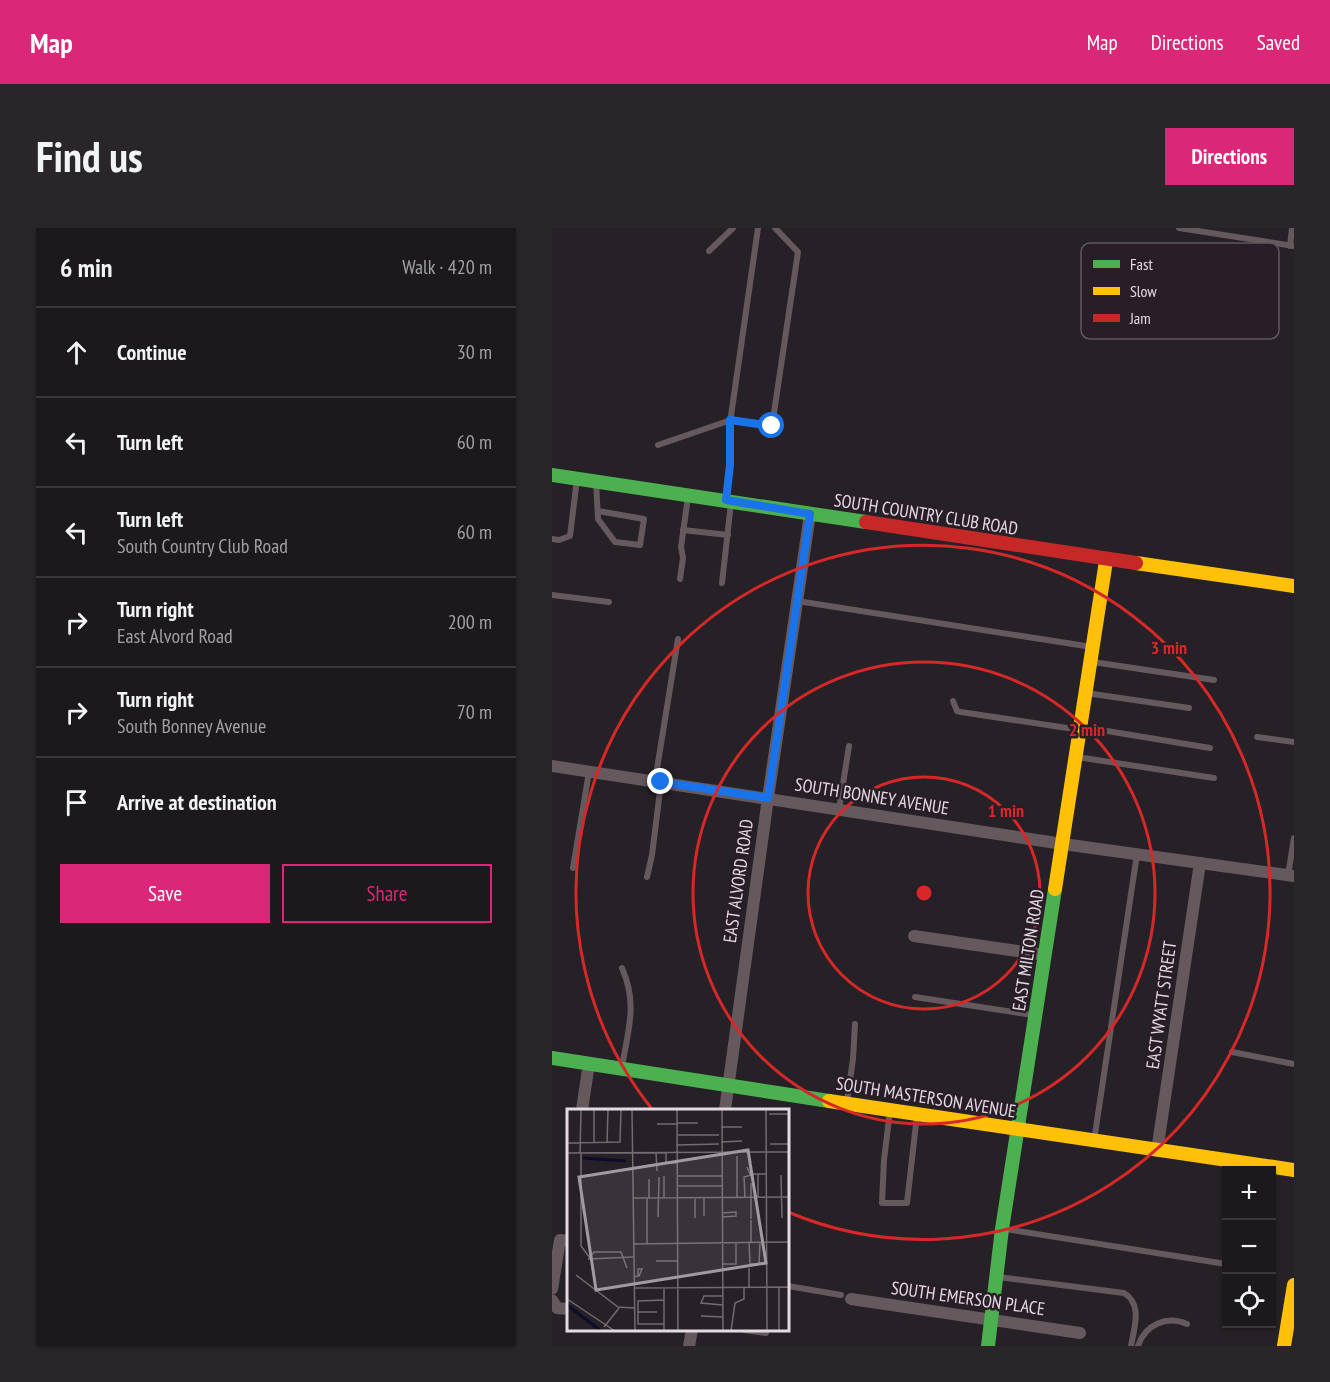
<!DOCTYPE html>
<meta charset="utf-8">
<style>
:root{--surface:#1c191c;--page:#292629;--text:#f1f3f6;--muted:#a0a0a3;--line:#3a383b;--accent:#db2777}
body{margin:0;font-family:"PT Sans Narrow",sans-serif;background:var(--page);color:var(--text)}
.controls{position:absolute;right:18px;bottom:18px;display:grid;overflow:hidden;border-radius:0px;box-shadow:0 2px 4px #0004}
.controls button{width:54px;height:54px;display:grid;place-items:center;padding:0;border:0;border-bottom:2px solid var(--line);background:var(--surface);color:var(--text);font:30px sans-serif}
.stop{position:absolute;width:18px;height:18px;margin:-14px;border:4px solid #1a73e8;border-radius:50%;background:#fff}
.stop.end{background:#1a73e8;border-color:#fff;box-shadow:0 2px 6px #0008}
.list{margin:0;padding:0;list-style:none}
h2{display:flex;justify-content:space-between;align-items:center;height:78px;margin:0;padding:0 24px;font-size:26px}
h2 small{font-size:20px;font-weight:400;color:var(--muted)}
.list li{display:grid;grid-template-columns:39px 1fr auto;gap:18px;align-items:center;box-sizing:border-box;height:90px;padding:0 24px;border-top:2px solid var(--line)}
.list b{display:block;font-size:22px;white-space:nowrap}
.list p{margin:0;font-size:20px;white-space:nowrap;color:var(--muted)}
.list em{font-size:20px;font-style:normal;color:var(--muted)}
.actions{display:flex;gap:12px;padding:18px 24px}
.actions a{flex:1;padding:14px 0;border:2px solid var(--accent);border-radius:0px;text-align:center;font-size:21px;color:var(--accent)}
.actions .main{background:var(--accent);color:#fff}
.icon{flex:none;width:33px;height:33px;fill:none;stroke:currentColor;stroke-width:2;stroke-linecap:round;stroke-linejoin:round}
.map{position:relative;flex:none;width:742px;height:1118px;overflow:hidden;border-radius:0px}
header{display:flex;align-items:center;gap:36px;box-sizing:border-box;height:84px;padding:0 30px;background:var(--accent);color:#fff}
header strong{font-size:28px}
nav{display:flex;gap:33px;margin-inline-start:auto;font-size:21px}
.intro{display:flex;align-items:center;justify-content:space-between;box-sizing:border-box;height:144px;padding:0 36px}
h1{margin:0;font-size:42px}
.button{padding:15px 27px;border-radius:0px;background:var(--accent);color:#fff;font-size:21px;font-weight:700}
main{display:flex;gap:36px;padding:0 36px}
aside{flex:1;background:var(--surface);border-radius:0px;box-shadow:0 2px 4px #0004}
.map>svg:first-child{display:block}
.lines{fill:none;stroke-linecap:round;stroke-linejoin:round}
.lane{stroke:#66595e;stroke-width:6}
.street{stroke:#66595e;stroke-width:12}
.fast{stroke:#4caf50;stroke-width:14}
.slow{stroke:#ffc107;stroke-width:14}
.jam{stroke:#c62828;stroke-width:14}
.route{stroke:#1a73e8;stroke-width:8}
.ring{fill:none;stroke:#d62828;stroke-width:3}
.labels{text-anchor:middle;dominant-baseline:central;stroke-width:5;stroke-linejoin:round;paint-order:stroke}
.street-label{font-size:18px;fill:#e3dbe1;stroke:#291e27}
.inset-river{fill:none;stroke:#0d0d2b;stroke-width:3}
.inset-road{fill:none;stroke:#726b71;stroke-width:1.5}
.view{fill:#a19aa0;fill-opacity:0.15;stroke:#a19aa0;stroke-width:3}
.inset-edge{fill:none;stroke:#e3dbe1;stroke-width:3}
.key{fill:#291e27;stroke:#61575f;stroke-width:1.5}
.key-label{font-size:16px;fill:#e3dbe1}
.centre{fill:#d62828;stroke:#291e27;stroke-width:3}
.ring-label{font-size:18px;text-anchor:middle;font-weight:bold;fill:#d62828;stroke:#291e27;stroke-width:5;stroke-linejoin:round;paint-order:stroke}
</style>
<header>
<strong>Map</strong>
<nav><a>Map</a><a>Directions</a><a>Saved</a></nav>
</header>
<div class="intro"><h1>Find us</h1><a class="button">Directions</a></div>
<main>
<aside>
<h2>6 min<small>Walk · 420 m</small></h2>
<ul class="list">
<li><svg class="icon" aria-label="ahead" viewBox="0 0 24 24"><path d="M12 20V5M6 11l6-6 6 6"/></svg><div><b>Continue</b></div><em>30 m</em></li>
<li><svg class="icon" aria-label="left" viewBox="0 0 24 24"><path d="M17 20v-9H6M10 6l-5 5 5 5"/></svg><div><b>Turn left</b></div><em>60 m</em></li>
<li><svg class="icon" aria-label="left" viewBox="0 0 24 24"><path d="M17 20v-9H6M10 6l-5 5 5 5"/></svg><div><b>Turn left</b><p>South Country Club Road</p></div><em>60 m</em></li>
<li><svg class="icon" aria-label="right" viewBox="0 0 24 24"><path d="M7 20v-9h11M14 6l5 5-5 5"/></svg><div><b>Turn right</b><p>East Alvord Road</p></div><em>200 m</em></li>
<li><svg class="icon" aria-label="right" viewBox="0 0 24 24"><path d="M7 20v-9h11M14 6l5 5-5 5"/></svg><div><b>Turn right</b><p>South Bonney Avenue</p></div><em>70 m</em></li>
<li><svg class="icon" aria-label="arrive" viewBox="0 0 24 24"><path d="M6 21V4h12l-3 4 3 4H6"/></svg><div><b>Arrive at destination</b></div></li>
</ul>
<div class="actions"><a class="main">Save</a><a>Share</a></div>
</aside>
<div class="map">
<svg width="742" height="1118" viewBox="0 0 742 1118">
<rect width="100%" height="100%" fill="#262126"/>
<g class="lines">
<g class="lane">
<polyline points="627,0 742,18"/>
<polyline points="738,18 740,0"/>
<polyline points="157,23 181,0"/>
<polyline points="106,217 179,192 220,198 246,24 223,0"/>
<polyline points="44,254 46,291 63,314 88,317 92,291 46,283"/>
<polyline points="174,272 178,237 177,202 206,0"/>
<polyline points="131,302 176,307"/>
<polyline points="0,311 7,312 18,308 25,251"/>
<polyline points="128,351 131,330 129,319 136,269"/>
<polyline points="170,355 179,275"/>
<polyline points="0,367 57,374"/>
<polyline points="245,373 540,419"/>
<polyline points="541,434 662,452"/>
<polyline points="534,465 637,480"/>
<polyline points="401,473 405,483 409,484 515,500 543,501 658,520"/>
<polyline points="705,509 742,514"/>
<polyline points="525,529 662,550"/>
<polyline points="103,553 126,411"/>
<polyline points="287,581 297,518"/>
<polyline points="21,640 37,544"/>
<polyline points="736,647 742,610"/>
<polyline points="95,649 100,627 109,555"/>
<path d="M70,740C86,776 76,802 70,839"/>
<polyline points="363,769 481,787"/>
<polyline points="680,824 742,836"/>
<polyline points="295,873 301,831 303,796"/>
<polyline points="338,883 332,932 330,975 355,975 365,887"/>
<polyline points="542,913 585,626"/>
<polyline points="453,1001 674,1036"/>
<path d="M446,1049L572,1065C591,1076 582,1100 579,1118"/>
<polyline points="236,1058 289,1067"/>
<polyline points="192,1102 214,1105"/>
<path d="M586,1118C593,1097 614,1087 635,1096"/>
</g>
<g class="street">
<polyline points="0,538 511,616 742,648"/>
<polyline points="362,708 493,727"/>
<polyline points="30,882 37,835"/>
<polyline points="173,882 216,570 258,286"/>
<polyline points="605,923 648,635"/>
<polyline points="0,1061 8,1012 16,1013"/>
<polyline points="299,1071 528,1105"/>
<polyline points="0,1072 5,1080 16,1081"/>
<polyline points="137,1118 140,1102"/>
</g>
<g class="fast">
<polyline points="0,247 314,294"/>
<polyline points="0,830 277,873"/>
<polyline points="436,1118 450,1001 503,661"/>
</g>
<g class="slow">
<polyline points="584,335 742,358"/>
<polyline points="503,661 554,333"/>
<polyline points="277,873 742,942"/>
<polyline points="732,1118 742,1057"/>
</g>
<polyline class="jam" points="314,294 584,335"/>
</g>
<g class="lines">
<polyline class="route" points="109,554 216,570 258,286 174,272 178,237 178,192 220,198"/>
</g>
<g class="ring">
<circle cx="372" cy="665" r="116"/>
<circle cx="372" cy="665" r="231"/>
<path d="M100 881A347 347 0 1 1 236 984"/>
</g>
<g class="labels">
<g class="street-label">
<text transform="translate(374 286) rotate(9)">SOUTH COUNTRY CLUB ROAD</text>
<text transform="translate(320 568) rotate(9)">SOUTH BONNEY AVENUE</text>
<text transform="translate(186 653) rotate(-82)">EAST ALVORD ROAD</text>
<text transform="translate(476 722) rotate(-81)">EAST MILTON ROAD</text>
<text transform="translate(609 777) rotate(-82)">EAST WYATT STREET</text>
<text transform="translate(374 869) rotate(9)">SOUTH MASTERSON AVENUE</text>
<text transform="translate(416 1070) rotate(8)">SOUTH EMERSON PLACE</text>
</g>
</g>
<g transform="translate(15 881)">
<rect width="222" height="222" fill="#262126"/>
<path class="inset-river" d="M16,49L59,52M0,196L34,222"/>
<path class="inset-road" d="M27,0V34M65,0L68,222M110,0L111,222M155,0L156,222M199,0L200,222M202,5H222M110,14H131M90,15H110M154,18H175M110,26H152M154,33L175,32M0,34L53,33L54,0M40,34L41,0M203,35H222M109,36L152,35M89,43L90,62M99,43V53L110,54M0,44L222,43M13,44L14,0M170,47V88M180,58L183,65H199M14,59V45V137L23,149M191,65V88M214,66L215,109M97,67V89M110,67H155M82,70V89M184,74V110M110,77H155M128,88V109M137,88V107M178,88L177,68L188,65M66,89L222,88M80,89V135M155,104L169,103V107L155,108M91,108L92,68M182,133L183,155H192L193,133M184,133V111M66,135L222,133M22,149L27,143H54L60,159M21,150L66,148M89,152H111M155,155H169V133M9,166L51,198L67,199M67,168L71,167H72L75,160H71V167M67,179L222,178M97,179V222M182,179V159M156,187H137L134,194L156,196M0,190L48,222M97,191L71,192V215H97M70,203H90M134,207L156,208M37,218L52,199M164,222L168,194L177,190V179M212,222V178M222,222V178"/>
<path class="view" d="M181,41L199,154L29,181L12,68Z"/>
<rect width="222" height="222" class="inset-edge"/>
</g>
<rect x="529" y="15" width="198" height="96" rx="9" class="key"/>
<rect x="541" y="32" width="27" height="8" fill="#4caf50"/>
<rect x="541" y="59" width="27" height="8" fill="#ffc107"/>
<rect x="541" y="86" width="27" height="8" fill="#c62828"/>
<g class="key-label">
<text x="578" y="42">Fast</text>
<text x="578" y="69">Slow</text>
<text x="578" y="96">Jam</text>
</g>
<circle cx="372" cy="665" r="9" class="centre"/>
<g class="ring-label">
<text x="617" y="426">3 min</text>
<text x="535" y="508">2 min</text>
<text x="454" y="589">1 min</text>
</g>
</svg>
<div class="controls">
<button>+</button>
<button>−</button>
<button><svg class="icon" aria-label="locate" viewBox="0 0 24 24"><circle cx="12" cy="12" r="6"/><path d="M12 2v4M12 18v4M2 12h4M18 12h4"/></svg></button>
</div>
<div class="stop" style="left:220px;top:198px"></div>
<div class="stop end" style="left:109px;top:554px"></div>
</div>
</main>
